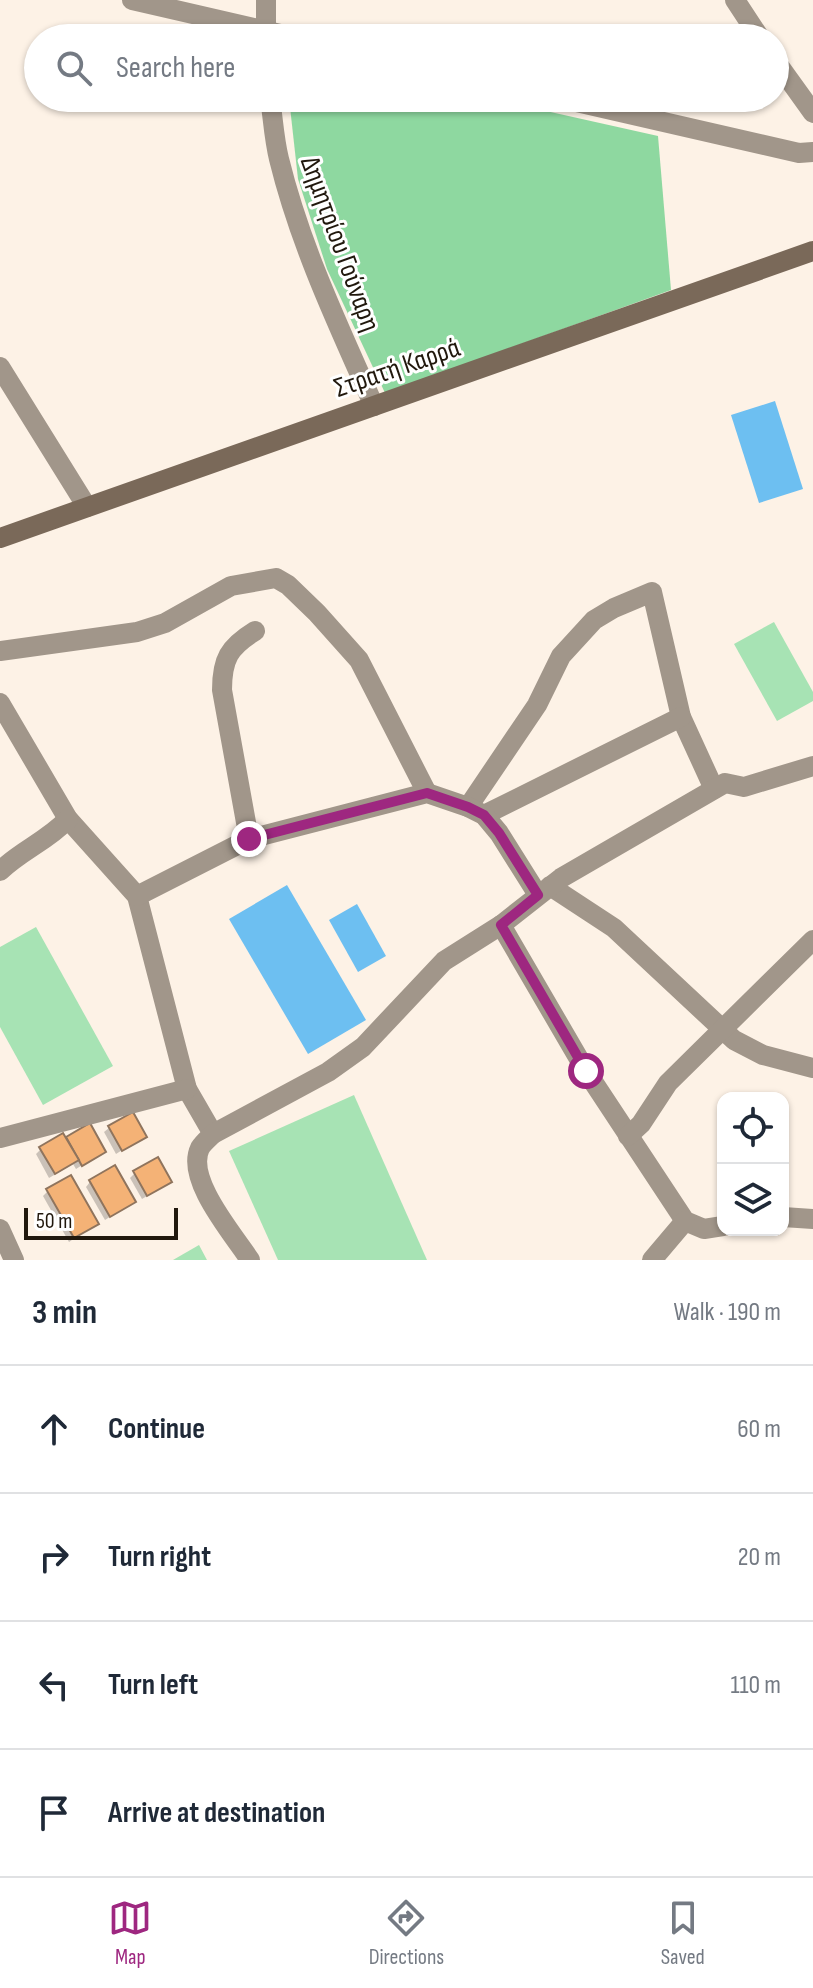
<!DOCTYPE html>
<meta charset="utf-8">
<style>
:root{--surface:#fff;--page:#f6f6f7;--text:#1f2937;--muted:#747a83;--line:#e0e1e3;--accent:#9e2780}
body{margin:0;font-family:"Sofia Sans Condensed",sans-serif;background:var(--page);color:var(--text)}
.controls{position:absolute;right:24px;bottom:24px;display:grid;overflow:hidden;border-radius:16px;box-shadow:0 2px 6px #0004}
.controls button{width:72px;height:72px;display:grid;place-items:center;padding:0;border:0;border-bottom:2px solid var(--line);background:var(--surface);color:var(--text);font:40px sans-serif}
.scale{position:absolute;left:24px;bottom:20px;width:154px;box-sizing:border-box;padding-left:8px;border:4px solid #21180d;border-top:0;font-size:22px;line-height:28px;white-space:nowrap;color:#21180d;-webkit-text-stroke:6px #fff;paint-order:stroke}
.stop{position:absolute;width:24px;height:24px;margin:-18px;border:6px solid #9e2780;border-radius:50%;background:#fff}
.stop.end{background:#9e2780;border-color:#fff;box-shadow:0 2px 8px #0008}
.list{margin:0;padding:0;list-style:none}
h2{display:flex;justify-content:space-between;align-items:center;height:104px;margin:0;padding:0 32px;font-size:34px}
h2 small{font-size:26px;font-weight:400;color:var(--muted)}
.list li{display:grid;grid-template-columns:52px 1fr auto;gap:24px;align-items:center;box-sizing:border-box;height:128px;padding:0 32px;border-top:2px solid var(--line)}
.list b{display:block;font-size:30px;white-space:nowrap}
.list em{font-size:26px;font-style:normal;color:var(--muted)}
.icon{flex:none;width:44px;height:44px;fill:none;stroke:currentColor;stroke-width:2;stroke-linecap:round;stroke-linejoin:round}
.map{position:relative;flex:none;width:813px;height:1260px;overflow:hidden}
.search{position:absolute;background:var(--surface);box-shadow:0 2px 6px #0004;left:24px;right:24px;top:24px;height:88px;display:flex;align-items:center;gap:20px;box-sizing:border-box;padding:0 28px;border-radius:44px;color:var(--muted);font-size:30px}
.sheet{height:616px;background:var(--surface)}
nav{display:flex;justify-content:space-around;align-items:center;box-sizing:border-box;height:112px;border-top:2px solid var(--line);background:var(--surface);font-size:22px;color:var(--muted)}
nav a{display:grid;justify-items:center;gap:4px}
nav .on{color:var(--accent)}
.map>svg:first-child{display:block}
.green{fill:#a7e3b4}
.forest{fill:#8ed8a0}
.water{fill:#6dbff1}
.shadow{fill:#0003}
.building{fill:#f4b276;stroke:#8f745d;stroke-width:2}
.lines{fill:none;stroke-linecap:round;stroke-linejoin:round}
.street{stroke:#a1968a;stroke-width:20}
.secondary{stroke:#7a6959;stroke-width:20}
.route{stroke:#9e2780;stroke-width:10}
.labels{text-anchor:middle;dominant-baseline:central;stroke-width:6;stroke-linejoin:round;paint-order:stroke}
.street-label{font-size:28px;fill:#21180d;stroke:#fff}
</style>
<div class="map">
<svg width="813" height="1260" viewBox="0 0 813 1260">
<rect width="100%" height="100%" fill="#fdf2e6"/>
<g class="green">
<polygon points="774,622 813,692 813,701 777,721 734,644"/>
<polygon points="36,927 113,1066 43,1105 0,1027 0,947"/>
<polygon points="354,1095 427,1260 278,1260 229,1151"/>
<polygon points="199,1245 207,1260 173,1260"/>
</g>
<polygon class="forest" points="289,98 488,98 658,136 671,290 385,393 327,269 298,179"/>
<g class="water">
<polygon points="775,401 803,489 759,503 731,415"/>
<polygon points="287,885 366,1020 308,1054 229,919"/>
<polygon points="357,904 386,956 358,972 329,920"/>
</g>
<g class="shadow">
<polygon points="89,1126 103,1152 76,1169 73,1164 49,1178 36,1154 41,1149 65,1140"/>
<polygon points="109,1128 144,1136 116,1154 104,1132"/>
<polygon points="135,1173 164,1186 142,1199 130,1178"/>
<polygon points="90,1182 133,1202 105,1220 86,1187"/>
<polygon points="48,1191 97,1223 69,1242 43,1196"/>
</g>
<g class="building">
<polygon points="133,1112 147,1137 122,1151 108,1126"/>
<polygon points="90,1123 106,1152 82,1166 66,1137"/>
<polygon points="63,1133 79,1160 55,1174 39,1147"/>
<polygon points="158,1157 172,1182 147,1196 133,1171"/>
<polygon points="115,1165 136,1202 110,1217 89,1180"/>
<polygon points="71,1175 99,1224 74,1238 46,1189"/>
</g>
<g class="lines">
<g class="street">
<polyline points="132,0 298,38"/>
<polyline points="735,0 760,38"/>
<polyline points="266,38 266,0"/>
<polyline points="775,60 813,113"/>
<path d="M270,98C273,118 274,139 279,159C300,245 338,325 374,406"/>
<polyline points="559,98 799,153 813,152"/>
<polyline points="0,367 87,507"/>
<polyline points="0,651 137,632 165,623 231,586 276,578 288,585 317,613 359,660 427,793"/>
<polyline points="0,703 68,819 137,896 187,1089 213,1134"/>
<polyline points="468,807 537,705 561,656 594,620 614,608 652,592 681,717 714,789"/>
<polyline points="484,815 681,717"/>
<path d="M249,839L222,690C222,659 229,647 255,631"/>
<path d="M0,871C22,850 47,841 68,819"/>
<polyline points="550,886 614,928 734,1040 763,1055 813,1068"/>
<polyline points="137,896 249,839 427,793 468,807 484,815 499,833 538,895"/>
<polyline points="501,925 586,1071 685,1221 704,1229 723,1226"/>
<polyline points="628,1136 641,1124 668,1083 813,940"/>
<polyline points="0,1138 187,1089"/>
<polyline points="783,1217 813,1219"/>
<polyline points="0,1229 14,1260"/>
<path d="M250,1260C233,1234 185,1179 200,1148C203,1143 209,1138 213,1134L328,1072L363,1047L444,961L501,925L561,878L725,783L744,787L813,766"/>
<polyline points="652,1260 685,1221"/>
</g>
<polyline class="secondary" points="0,538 813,251"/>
</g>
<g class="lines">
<polyline class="route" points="249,839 427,793 468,807 484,815 499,833 538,895 501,925 586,1071"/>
</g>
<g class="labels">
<g class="street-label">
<text transform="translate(340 244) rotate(70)">Δημητρίου Γούναρη</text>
<text transform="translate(397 368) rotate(-19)">Στρατή Καρρά</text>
</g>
</g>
</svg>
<div class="controls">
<button><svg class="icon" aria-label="locate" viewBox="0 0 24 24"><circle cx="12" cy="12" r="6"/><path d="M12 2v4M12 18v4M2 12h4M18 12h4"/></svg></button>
<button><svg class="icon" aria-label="layers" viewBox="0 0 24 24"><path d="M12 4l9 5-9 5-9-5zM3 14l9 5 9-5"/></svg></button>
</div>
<div class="scale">50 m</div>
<div class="stop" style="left:586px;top:1071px"></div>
<div class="stop end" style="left:249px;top:839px"></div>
<div class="search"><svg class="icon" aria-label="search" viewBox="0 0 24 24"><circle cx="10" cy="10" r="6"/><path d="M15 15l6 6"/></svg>Search here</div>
</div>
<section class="sheet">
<h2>3 min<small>Walk · 190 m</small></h2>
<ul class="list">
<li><svg class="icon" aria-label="ahead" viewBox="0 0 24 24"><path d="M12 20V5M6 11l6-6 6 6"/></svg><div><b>Continue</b></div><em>60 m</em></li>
<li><svg class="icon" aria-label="right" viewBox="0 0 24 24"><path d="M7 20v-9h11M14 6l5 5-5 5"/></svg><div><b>Turn right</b></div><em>20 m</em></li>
<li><svg class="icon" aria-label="left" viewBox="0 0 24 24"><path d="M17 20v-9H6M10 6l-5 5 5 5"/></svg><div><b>Turn left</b></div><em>110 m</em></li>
<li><svg class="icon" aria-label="arrive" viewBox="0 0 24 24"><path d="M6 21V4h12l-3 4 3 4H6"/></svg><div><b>Arrive at destination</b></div></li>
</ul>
</section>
<nav>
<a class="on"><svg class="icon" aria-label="map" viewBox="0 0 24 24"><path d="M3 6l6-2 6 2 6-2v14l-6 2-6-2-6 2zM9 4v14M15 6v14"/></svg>Map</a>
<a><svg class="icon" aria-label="directions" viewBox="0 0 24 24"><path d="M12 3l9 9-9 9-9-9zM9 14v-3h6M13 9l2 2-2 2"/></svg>Directions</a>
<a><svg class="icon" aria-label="saved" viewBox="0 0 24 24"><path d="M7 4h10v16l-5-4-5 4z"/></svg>Saved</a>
</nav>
